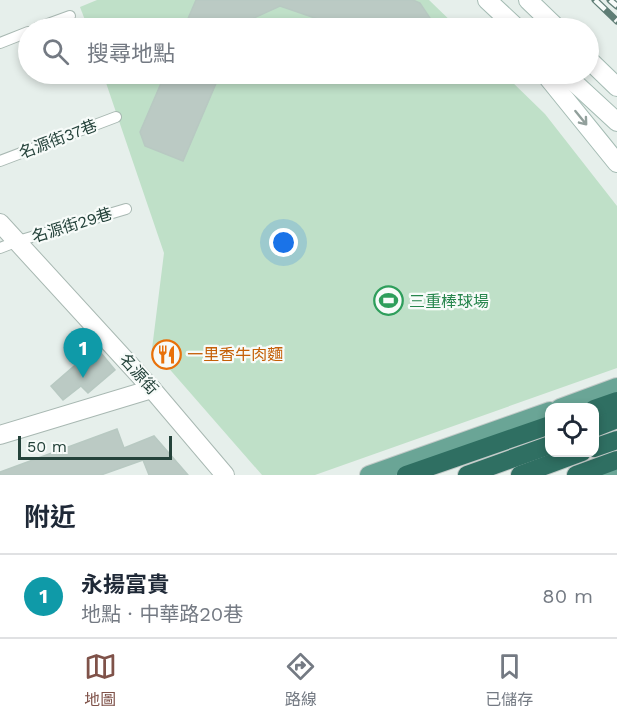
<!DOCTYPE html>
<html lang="zh-TW">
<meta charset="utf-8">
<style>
:root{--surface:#fff;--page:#f6f6f7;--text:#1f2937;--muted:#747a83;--line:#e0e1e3;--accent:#7f5249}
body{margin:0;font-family:"Work Sans","Noto Sans TC",sans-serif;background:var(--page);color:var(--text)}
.controls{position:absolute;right:18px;bottom:18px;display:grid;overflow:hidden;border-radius:12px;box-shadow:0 3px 9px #0003}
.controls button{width:54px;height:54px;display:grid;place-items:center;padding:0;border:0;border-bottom:2px solid var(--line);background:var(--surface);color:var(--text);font:30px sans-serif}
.scale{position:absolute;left:18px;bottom:15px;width:154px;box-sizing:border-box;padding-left:6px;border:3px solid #24423a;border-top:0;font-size:16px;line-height:21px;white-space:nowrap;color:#24423a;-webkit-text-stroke:4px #f7fbf9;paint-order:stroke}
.you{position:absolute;left:284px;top:243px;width:21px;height:21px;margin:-15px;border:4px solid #fff;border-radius:50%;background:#1a73e8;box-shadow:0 0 0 9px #1a73e833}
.badge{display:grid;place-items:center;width:39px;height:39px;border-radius:50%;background:var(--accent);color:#fff;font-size:20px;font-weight:700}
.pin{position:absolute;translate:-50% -50px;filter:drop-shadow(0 2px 3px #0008)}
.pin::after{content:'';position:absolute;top:32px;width:21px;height:18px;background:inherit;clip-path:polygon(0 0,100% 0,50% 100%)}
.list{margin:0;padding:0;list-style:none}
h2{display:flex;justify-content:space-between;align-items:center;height:78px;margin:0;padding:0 24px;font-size:26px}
h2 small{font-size:20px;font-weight:400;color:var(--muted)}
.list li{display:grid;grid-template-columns:39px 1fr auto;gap:18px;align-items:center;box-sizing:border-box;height:84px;padding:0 24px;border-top:2px solid var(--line)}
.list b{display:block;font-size:22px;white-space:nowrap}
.list p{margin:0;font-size:20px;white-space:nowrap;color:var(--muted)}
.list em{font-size:20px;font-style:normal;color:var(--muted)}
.icon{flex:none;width:33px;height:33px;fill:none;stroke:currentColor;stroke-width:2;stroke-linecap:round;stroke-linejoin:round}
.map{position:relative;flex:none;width:617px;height:475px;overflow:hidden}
.search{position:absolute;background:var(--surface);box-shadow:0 3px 9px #0003;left:18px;right:18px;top:18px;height:66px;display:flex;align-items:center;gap:15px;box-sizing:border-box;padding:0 21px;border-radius:33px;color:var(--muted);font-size:22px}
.sheet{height:162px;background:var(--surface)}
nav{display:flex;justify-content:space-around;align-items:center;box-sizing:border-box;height:84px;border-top:2px solid var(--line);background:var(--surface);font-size:16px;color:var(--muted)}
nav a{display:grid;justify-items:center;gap:3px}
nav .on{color:var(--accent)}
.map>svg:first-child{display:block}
.green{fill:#bfe0c8}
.building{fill:#bbcac4;stroke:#b8c9c2;stroke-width:1.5}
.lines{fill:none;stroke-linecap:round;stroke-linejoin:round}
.lane-casing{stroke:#a8b8b2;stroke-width:12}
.street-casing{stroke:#a8b8b2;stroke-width:20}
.secondary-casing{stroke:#a4bbb3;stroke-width:20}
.primary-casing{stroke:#c2cac8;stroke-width:20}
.highway-casing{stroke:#c2cac8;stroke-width:20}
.lane{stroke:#fff;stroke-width:10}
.street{stroke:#fff;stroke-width:18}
.secondary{stroke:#fff;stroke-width:18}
.primary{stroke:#6aa596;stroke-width:18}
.highway{stroke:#2f6f62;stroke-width:18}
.rail-casing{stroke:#5f7d75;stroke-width:7}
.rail{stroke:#f7fbf9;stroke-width:4.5;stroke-dasharray:14;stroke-linecap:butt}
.oneway{stroke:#92a09c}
.labels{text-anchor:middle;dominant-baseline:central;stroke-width:4.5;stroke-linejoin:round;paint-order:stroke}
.street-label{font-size:16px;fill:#24423a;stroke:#f7fbf9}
.leisure-label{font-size:16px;fill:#27864d;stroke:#f7fbf9;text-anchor:start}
.food-label{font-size:16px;fill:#c56008;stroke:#f7fbf9;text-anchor:start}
</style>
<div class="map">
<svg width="617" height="475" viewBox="0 0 617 475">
<rect width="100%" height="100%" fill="#e6efeb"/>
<g class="green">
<polygon points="97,0 429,0 458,28 88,28 80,7"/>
<polygon points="103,74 504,74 545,114 617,206 617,368 315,475 262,475 152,349 164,253"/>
</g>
<g class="building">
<polygon points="196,0 413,0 420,3 430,18 426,28 344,28 280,6 241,24 239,28 184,28"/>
<polygon points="165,74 220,74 183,161 145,146 140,132"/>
<polygon points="96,347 115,370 88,393 81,386 63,400 51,386"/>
<polygon points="117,429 124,448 154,436 188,475 149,475 143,460 101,475 0,475 0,472"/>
</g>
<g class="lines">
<defs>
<g id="lane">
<polyline points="37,28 70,16"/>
<polyline points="0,43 28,32"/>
<polyline points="0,161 116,117"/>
<polyline points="0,248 18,241 126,209"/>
</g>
<g id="street">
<polyline points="0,223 152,389 225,475"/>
<polyline points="0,435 152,389"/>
</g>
<g id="secondary">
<polyline points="487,0 517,28"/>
<polyline points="528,0 557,28"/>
<polyline points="588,59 617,87"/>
<polyline points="545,74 617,163"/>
<polyline points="565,74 617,122"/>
</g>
<g id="primary">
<polyline points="560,408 617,387"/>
<polyline points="369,475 550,411"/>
<polyline points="610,475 617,472"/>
</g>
<g id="highway">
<polyline points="594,409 617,401"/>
<polyline points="594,428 617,419"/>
<polyline points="594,448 617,440"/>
<polyline points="406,475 550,425"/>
<polyline points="467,475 550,445"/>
<polyline points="520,475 582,452"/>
<polyline points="576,475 617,460"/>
</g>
</defs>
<use href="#lane" class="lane-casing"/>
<use href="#street" class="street-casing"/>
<use href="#secondary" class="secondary-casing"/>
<use href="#primary" class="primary-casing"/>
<use href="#highway" class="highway-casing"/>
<use href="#lane" class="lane"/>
<use href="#street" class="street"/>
<use href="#secondary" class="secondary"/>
<use href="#primary" class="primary"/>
<use href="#highway" class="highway"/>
<defs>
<g id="rail">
<polyline points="595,0 617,21"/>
<polyline points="610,0 617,6"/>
</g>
</defs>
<use href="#rail" class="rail-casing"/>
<use href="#rail" class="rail"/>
</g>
<defs><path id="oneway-shaft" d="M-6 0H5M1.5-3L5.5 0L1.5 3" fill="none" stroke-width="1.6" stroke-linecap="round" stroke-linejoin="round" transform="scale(1.5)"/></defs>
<use class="oneway" href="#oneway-shaft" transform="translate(581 118) rotate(51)"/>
<defs>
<symbol id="stadium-ring" viewBox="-11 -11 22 22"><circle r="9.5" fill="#f7fbf9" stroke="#2e9e5b" stroke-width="1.5"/><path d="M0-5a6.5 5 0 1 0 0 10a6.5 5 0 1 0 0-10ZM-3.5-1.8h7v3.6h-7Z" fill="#2e9e5b"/></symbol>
<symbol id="restaurant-ring" viewBox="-11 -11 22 22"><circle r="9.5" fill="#f7fbf9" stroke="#e8710a" stroke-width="1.5"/><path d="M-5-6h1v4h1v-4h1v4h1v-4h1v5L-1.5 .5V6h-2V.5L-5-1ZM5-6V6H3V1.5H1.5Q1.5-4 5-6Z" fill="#e8710a"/></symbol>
</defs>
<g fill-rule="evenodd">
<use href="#stadium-ring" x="372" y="284" width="33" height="33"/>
<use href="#restaurant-ring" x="150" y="338" width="33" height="33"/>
</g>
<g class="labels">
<g class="street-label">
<text transform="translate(58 139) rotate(-21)">名源街37巷</text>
<text transform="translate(72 225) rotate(-17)">名源街29巷</text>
<text transform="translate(139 374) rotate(48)">名源街</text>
</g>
<g class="leisure-label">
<text x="409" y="301">三重棒球場</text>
</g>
<g class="food-label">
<text x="187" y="354">一里香牛肉麵</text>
</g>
</g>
</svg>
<div class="controls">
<button><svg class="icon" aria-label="locate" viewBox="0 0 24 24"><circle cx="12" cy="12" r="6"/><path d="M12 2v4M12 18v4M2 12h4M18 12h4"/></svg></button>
</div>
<div class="scale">50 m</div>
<div class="you"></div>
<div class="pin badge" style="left:83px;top:378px;background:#0f9aa8">1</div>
<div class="search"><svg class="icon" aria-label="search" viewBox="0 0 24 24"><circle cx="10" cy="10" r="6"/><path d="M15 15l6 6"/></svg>搜尋地點</div>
</div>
<section class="sheet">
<h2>附近<small></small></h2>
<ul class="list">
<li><span class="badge" style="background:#0f9aa8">1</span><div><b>永揚富貴</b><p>地點 · 中華路20巷</p></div><em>80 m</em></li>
</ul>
</section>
<nav>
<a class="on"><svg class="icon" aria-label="map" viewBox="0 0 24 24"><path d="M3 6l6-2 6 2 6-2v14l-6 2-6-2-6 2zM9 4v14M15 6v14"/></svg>地圖</a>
<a><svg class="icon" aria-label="directions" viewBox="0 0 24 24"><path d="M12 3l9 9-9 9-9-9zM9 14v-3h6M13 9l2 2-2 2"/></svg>路線</a>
<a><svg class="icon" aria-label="saved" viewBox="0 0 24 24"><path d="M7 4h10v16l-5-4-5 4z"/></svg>已儲存</a>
</nav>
